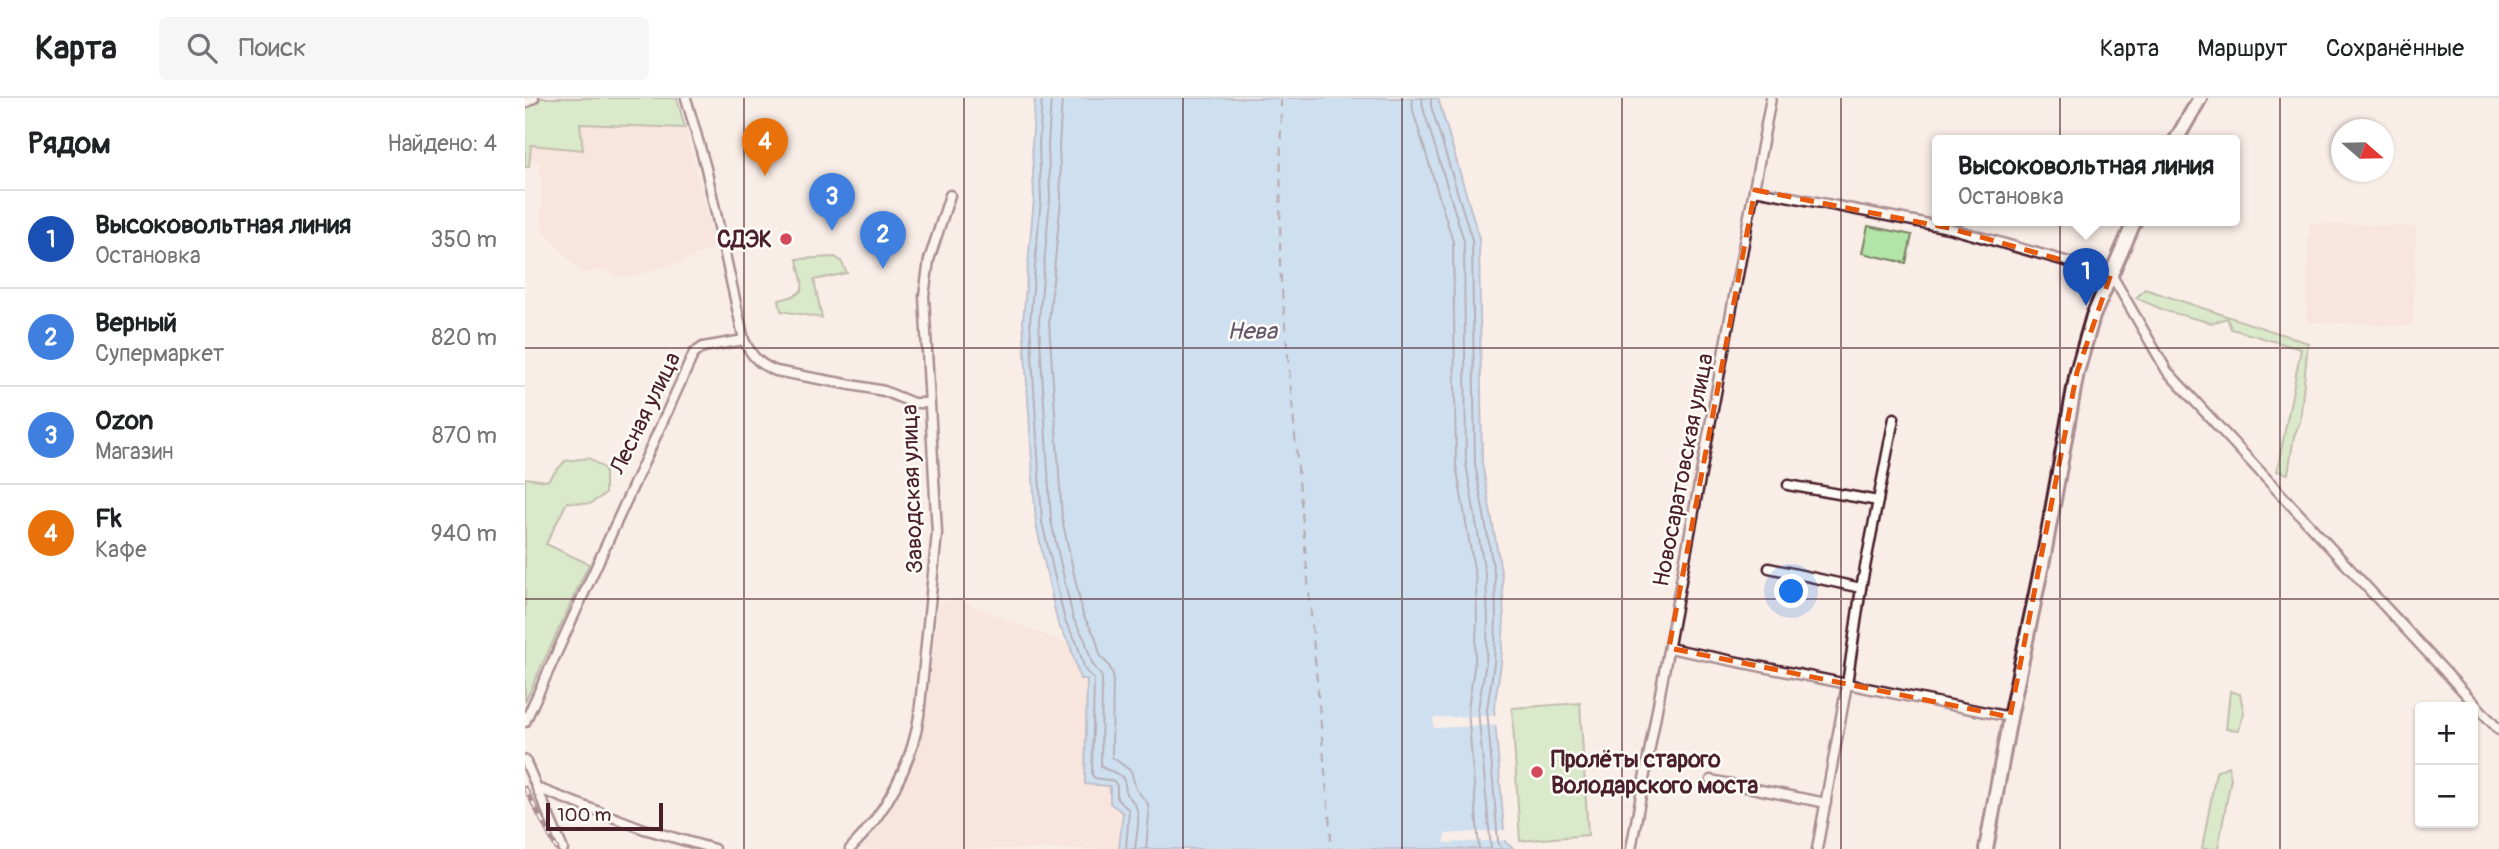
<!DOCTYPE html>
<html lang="ru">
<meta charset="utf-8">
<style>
:root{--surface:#fff;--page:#f6f6f6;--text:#202124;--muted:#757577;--line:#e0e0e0;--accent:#d93025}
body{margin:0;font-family:Pangolin,sans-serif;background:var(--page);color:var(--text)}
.controls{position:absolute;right:21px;bottom:21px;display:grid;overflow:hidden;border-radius:7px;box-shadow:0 2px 5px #0004}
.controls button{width:63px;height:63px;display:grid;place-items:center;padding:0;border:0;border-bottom:2px solid var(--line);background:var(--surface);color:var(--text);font:35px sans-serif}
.compass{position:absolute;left:1806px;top:21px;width:63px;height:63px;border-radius:50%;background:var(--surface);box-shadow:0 2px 5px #0004;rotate:110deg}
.scale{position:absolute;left:21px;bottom:18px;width:117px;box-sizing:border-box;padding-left:7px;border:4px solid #4a1f2b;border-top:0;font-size:19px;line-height:24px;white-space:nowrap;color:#4a1f2b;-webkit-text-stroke:5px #fdfcf7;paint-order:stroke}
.you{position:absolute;left:1267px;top:494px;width:24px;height:24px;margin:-18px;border:5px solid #fff;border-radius:50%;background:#1a73e8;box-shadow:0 0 0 10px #1a73e833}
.badge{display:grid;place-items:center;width:46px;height:46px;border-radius:50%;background:var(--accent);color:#fff;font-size:23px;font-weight:700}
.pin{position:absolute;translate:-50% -58px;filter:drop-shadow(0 2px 4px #0008)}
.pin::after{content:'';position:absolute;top:37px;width:24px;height:21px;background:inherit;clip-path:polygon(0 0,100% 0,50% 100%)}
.popup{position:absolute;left:1407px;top:37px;width:308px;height:91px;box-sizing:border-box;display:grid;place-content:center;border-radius:7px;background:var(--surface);filter:drop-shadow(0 2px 5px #0005);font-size:23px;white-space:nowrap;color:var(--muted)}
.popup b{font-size:26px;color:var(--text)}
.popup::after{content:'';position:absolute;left:50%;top:100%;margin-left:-14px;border:14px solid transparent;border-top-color:var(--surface)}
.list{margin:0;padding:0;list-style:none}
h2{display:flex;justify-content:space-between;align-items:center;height:91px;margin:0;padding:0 28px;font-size:30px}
h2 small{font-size:23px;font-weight:400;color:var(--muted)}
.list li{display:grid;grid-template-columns:46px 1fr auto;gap:21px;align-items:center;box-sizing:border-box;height:98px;padding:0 28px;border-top:2px solid var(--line)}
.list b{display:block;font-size:26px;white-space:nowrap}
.list p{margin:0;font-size:23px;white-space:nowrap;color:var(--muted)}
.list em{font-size:23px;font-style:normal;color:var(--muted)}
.icon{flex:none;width:38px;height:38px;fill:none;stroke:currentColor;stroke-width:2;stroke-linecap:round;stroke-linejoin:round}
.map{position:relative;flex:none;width:1974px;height:751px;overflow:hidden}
header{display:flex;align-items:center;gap:42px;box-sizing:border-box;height:98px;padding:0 35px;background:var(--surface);border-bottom:2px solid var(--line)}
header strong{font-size:33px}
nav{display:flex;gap:38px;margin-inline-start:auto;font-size:24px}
.search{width:490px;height:63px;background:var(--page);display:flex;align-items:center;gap:18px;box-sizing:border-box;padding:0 24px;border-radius:7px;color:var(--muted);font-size:26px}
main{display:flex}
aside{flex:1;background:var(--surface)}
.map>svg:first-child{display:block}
.built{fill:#f5dbd3}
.green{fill:#b1e4a6;stroke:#7e8268;stroke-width:2}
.water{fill:#9ad0f9;stroke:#7a89a7;stroke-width:2}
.pier{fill:#f9ede7}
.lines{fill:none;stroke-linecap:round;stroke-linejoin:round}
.shore{stroke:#6a667d;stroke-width:2}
.ferry{stroke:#625469;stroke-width:2;stroke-dasharray:9 7;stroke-linecap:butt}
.street-casing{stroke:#4a1f2b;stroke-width:13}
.secondary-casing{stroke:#4a1f2b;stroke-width:18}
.street{stroke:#fdfcf7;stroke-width:8}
.secondary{stroke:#fdfcf7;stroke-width:12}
.rail-casing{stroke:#4a1f2b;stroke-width:5}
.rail{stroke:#fdfcf7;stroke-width:2.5;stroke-dasharray:8;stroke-linecap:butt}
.marked{fill:none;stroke:#e8590c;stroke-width:5;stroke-dasharray:14 9;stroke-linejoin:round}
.grid{fill:none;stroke:#4a1f2b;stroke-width:2;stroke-opacity:0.55}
.poi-dot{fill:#d1495b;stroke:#fdfcf7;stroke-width:2.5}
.labels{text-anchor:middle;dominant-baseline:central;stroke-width:5;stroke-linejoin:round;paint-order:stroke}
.poi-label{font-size:23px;font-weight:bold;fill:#4a1f2b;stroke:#fdfcf7;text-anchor:end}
.street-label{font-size:23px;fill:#4a1f2b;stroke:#fdfcf7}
.water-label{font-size:24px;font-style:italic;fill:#625469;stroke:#fdfcf7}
</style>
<header>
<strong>Карта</strong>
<div class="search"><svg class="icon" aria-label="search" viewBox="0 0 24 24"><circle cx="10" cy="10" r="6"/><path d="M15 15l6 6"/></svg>Поиск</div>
<nav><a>Карта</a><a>Маршрут</a><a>Сохранённые</a></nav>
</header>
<main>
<aside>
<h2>Рядом<small>Найдено: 4</small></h2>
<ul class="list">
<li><span class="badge" style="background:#1a4fb4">1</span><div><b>Высоковольтная линия</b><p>Остановка</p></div><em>350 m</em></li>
<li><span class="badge" style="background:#3f7fe0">2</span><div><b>Верный</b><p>Супермаркет</p></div><em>820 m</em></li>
<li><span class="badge" style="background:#3f7fe0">3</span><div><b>Ozon</b><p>Магазин</p></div><em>870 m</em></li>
<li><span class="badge" style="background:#e8710a">4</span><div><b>Fk</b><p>Кафе</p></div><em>940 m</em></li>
</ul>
</aside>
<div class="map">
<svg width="1974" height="751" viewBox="0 0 1974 751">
<rect width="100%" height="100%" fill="#f9ede7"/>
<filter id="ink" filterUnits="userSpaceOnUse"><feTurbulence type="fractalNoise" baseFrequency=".0143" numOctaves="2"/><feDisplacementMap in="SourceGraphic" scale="14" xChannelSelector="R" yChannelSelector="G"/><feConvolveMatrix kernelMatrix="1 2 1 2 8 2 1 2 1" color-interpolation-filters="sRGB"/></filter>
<g filter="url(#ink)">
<g class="built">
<polygon points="55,26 160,30 192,151 169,157 169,160 109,178 89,178 81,172 57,175 17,131 15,63 5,62 5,47"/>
<polygon points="1784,125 1891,129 1888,228 1781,224"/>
<polygon points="429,500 545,547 555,581 562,580 560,686 585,687 598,714 594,751 334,751 341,745 377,686 393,648 399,629 413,507"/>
</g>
<g class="green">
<polygon points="14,0 152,0 160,30 55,26 58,52 6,47 4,69 0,69 0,8"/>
<polygon points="1343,128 1387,137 1381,165 1337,155"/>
<path d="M310,159L316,163L322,175L289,182L297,220L256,213L254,202C287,195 277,189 272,161Z"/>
<polygon points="1620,191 1783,245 1775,324 1769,338 1763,376 1752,373 1776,251 1706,231 1702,220 1687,225 1641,213 1611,200"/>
<polygon points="64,360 80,371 80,396 65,406 42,404 21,446 64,466 0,604 0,380 22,383 40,363"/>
<polygon points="1705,593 1715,596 1719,615 1714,632 1701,631"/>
<polygon points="1055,605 1063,737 995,743 987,610"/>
<polygon points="1703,668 1706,680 1693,751 1677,751 1691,674"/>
</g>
<polygon class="water" points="510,0 913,0 954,140 957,365 977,479 979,522 976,566 969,610 980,744 989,751 594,751 598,715 585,705 585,688 560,686 562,581 555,581 545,547 533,526 511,426 498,223 509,100 507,47"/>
<g class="pier">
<polygon points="973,617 974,627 909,630 908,620"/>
<polygon points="982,732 983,742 920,745 920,736"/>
</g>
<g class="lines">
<g class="shore">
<polyline points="517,0 514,47 516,100 505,224 517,424 540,523 552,545 560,572 569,581 567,677 570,680 589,683 592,688 592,701 604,712 601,751"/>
<path d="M526,0L523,48L525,100L514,224L526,423L548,520L560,542L567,565L577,579L576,669C593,678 600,672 601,696C620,712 612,729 610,751"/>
<polyline points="537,0 534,48 536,101 524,224 537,421 558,517 570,538 576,559 583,566 588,576 587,659 606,673 611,691 623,706 624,717 621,751"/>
<polyline points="887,0 888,13 928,144 931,367 951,482 952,522 950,563 943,611 954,751"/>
<polyline points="897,0 898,10 939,143 941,366 961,481 963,522 961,564 953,611 966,751"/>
<polyline points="906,0 906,8 947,142 950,366 970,480 971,522 969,565 962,611 973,744 977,751"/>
</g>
<polyline class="ferry" points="756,0 755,170 806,740 804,751"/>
<defs>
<g id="street">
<path d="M161,0L181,70L219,242C227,259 234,266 251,273L359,293L388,305H404"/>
<polyline points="0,5 9,0"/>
<polyline points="1230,92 1424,130 1586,176 1642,273 1974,632"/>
<polyline points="1263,387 1353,403"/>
<polyline points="1244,470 1336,490"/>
<polyline points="1144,550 1485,619"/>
<polyline points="0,624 169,255 178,249 219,242"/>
<polyline points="0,662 38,751"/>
<polyline points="1186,682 1301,705"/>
<polyline points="12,690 119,731 189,751"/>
<path d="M325,751C359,717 387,667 394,618L412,435L399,198L404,162L425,97"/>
<polyline points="1106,751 1246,0"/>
<polyline points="1292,751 1322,586 1336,490 1369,320"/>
</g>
<g id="secondary">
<polyline points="1651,42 1675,0"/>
<polyline points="1461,751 1485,619 1519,457 1552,274 1568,218 1610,122"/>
</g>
</defs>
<use href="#street" class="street-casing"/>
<use href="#secondary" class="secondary-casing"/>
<use href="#street" class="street"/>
<use href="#secondary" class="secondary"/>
<defs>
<polyline id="rail" points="0,690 32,751"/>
</defs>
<use href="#rail" class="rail-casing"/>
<use href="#rail" class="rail"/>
</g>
</g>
<path d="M0 0H1974V751H0ZM1230,92L1424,130L1586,176L1552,274L1485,619L1144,550Z" fill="#f9ede7" fill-opacity=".55" fill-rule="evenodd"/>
<path class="marked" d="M1230,92L1424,130L1586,176L1552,274L1485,619L1144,550Z"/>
<path class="grid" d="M219,0V751M439,0V751M658,0V751M877,0V751M1097,0V751M1316,0V751M1535,0V751M1755,0V751M0,250H1974M0,501H1974"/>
<g class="poi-dot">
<circle cx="261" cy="141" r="7"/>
<circle cx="1012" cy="674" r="7"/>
</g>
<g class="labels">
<g class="poi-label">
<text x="247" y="141">СДЭК</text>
<text x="1026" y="661" text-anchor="start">Пролёты старого<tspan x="1026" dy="26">Володарского моста</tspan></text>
</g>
<g class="street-label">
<text transform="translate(120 315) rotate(-64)">Лесная улица</text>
<text transform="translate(1158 372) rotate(-79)">Новосаратовская улица</text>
<text transform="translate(387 391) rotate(-92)">Заводская улица</text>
</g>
<g class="water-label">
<text x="727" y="233">Нева</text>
</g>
</g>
</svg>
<div class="controls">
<button>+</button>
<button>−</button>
</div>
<svg class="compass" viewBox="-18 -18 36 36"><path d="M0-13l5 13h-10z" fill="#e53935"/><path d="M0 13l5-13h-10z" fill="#757577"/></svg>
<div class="scale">100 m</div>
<div class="you"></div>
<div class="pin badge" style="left:1561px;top:208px;background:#1a4fb4">1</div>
<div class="popup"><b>Высоковольтная линия</b>Остановка</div>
<div class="pin badge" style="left:358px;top:171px;background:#3f7fe0">2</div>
<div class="pin badge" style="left:307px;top:133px;background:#3f7fe0">3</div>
<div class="pin badge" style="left:240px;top:78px;background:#e8710a">4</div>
</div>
</main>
